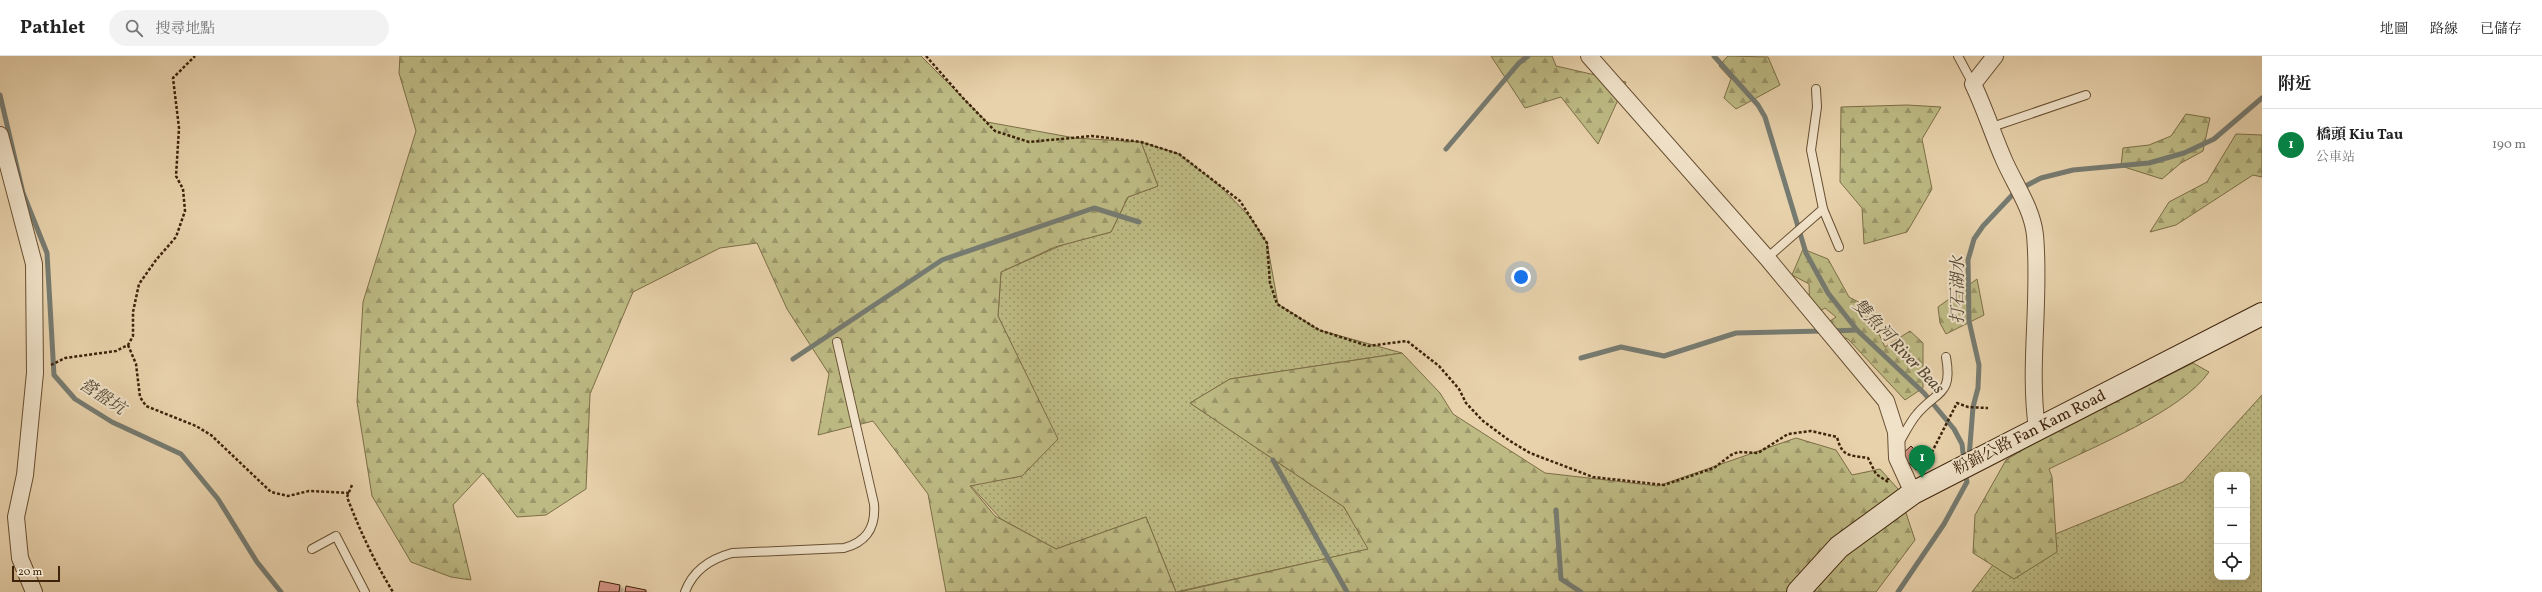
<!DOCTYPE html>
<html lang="zh-TW">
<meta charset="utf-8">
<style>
:root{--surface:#fff;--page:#f2f2f2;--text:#222;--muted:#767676;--line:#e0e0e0;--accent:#0b8043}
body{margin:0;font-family:Vollkorn,"Noto Serif TC",serif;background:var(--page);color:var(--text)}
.controls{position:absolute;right:12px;bottom:12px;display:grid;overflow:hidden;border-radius:8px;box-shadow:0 4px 16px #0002}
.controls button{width:36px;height:36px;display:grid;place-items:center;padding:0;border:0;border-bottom:1px solid var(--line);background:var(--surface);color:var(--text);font:20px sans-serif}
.scale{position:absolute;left:12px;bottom:10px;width:48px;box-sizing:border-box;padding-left:4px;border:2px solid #3d2309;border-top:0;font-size:11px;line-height:14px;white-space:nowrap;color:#3d2309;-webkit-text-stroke:3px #f0e2c9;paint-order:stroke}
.you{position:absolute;left:1521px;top:221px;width:14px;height:14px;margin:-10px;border:3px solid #fff;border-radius:50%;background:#1a73e8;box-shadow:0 0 0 6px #1a73e833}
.badge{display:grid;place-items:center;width:26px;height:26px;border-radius:50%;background:var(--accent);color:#fff;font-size:13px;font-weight:700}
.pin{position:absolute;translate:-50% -33px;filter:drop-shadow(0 1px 2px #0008)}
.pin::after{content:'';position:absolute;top:21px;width:14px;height:12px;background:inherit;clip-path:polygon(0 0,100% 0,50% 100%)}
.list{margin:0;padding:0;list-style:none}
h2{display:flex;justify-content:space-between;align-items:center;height:52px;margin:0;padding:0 16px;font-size:17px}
h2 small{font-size:13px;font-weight:400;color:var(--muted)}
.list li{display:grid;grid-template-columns:26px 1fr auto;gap:12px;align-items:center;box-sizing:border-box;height:72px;padding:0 16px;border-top:1px solid var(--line)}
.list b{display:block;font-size:15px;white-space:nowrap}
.list p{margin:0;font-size:13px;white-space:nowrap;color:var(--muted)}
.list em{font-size:13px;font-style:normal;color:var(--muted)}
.icon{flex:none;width:22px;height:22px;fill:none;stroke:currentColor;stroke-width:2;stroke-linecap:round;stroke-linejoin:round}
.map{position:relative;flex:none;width:2262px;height:536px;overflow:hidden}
header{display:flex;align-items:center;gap:24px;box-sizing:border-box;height:56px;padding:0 20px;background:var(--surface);border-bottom:1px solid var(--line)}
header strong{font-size:19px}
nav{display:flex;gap:22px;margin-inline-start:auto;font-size:14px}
.search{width:280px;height:36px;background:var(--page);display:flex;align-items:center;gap:10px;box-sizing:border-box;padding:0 14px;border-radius:22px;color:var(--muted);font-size:15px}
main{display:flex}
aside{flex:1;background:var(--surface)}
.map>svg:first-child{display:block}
.grass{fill:url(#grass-dots);stroke:#7d6e46;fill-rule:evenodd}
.forest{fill:url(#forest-firs);stroke:#7d6e46}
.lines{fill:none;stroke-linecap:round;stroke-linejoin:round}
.stream{stroke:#767b71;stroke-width:5}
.building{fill:#d19182;stroke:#3d2309;filter:url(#shadow)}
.lane-casing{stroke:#684f32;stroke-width:10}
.street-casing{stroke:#684f32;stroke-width:18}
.secondary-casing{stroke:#3d2309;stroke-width:24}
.path{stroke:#3d2309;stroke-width:2.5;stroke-dasharray:3 2;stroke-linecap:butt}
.lane{stroke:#f0e2c9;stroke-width:8}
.street{stroke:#f0e2c9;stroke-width:16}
.secondary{stroke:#f0e2c9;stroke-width:22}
.labels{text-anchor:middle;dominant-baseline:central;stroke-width:4;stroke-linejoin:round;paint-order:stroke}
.street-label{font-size:16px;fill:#3d2309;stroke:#f0e2c9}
.water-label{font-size:17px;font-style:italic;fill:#554834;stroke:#f0e2c9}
</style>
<header>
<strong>Pathlet</strong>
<div class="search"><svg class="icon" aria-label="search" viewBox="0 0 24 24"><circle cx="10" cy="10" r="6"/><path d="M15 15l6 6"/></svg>搜尋地點</div>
<nav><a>地圖</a><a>路線</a><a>已儲存</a></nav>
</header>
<main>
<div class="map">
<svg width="2262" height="536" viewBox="0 0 2262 536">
<defs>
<pattern id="grass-dots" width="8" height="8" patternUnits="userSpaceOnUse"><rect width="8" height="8" fill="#bdba84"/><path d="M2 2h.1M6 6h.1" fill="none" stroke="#9b976a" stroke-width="1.8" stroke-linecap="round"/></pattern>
<pattern id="forest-firs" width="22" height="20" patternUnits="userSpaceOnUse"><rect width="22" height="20" fill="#bdba84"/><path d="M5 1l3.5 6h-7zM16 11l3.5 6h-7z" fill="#9b976a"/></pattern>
<filter id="shadow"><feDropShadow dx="3.5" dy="3.5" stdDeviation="1" flood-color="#0004"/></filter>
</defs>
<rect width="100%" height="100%" fill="#e8d2ac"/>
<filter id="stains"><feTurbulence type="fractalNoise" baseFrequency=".005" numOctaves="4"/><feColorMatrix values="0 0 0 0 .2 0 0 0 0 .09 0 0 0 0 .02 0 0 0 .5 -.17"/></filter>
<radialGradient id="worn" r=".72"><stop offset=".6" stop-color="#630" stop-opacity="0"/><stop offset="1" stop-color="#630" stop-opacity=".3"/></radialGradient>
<g class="grass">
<polygon points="1141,86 1179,98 1221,131 1250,161 1267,187 1278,248 1319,274 1402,297 1230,323 1190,347 1344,451 1369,493 1176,536 1146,461 1056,493 1001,463 970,429 1022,420 1057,383 998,260 1001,216 1062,189 1111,176 1128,141 1158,130"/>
<path d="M2262,339V536H1972L1999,501L2183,426ZM2217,419H2247V521H2217Z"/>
</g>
<g class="forest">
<polygon points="400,0 921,0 987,66 1075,82 1141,86 1158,130 1128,141 1111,176 1055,191 1001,216 998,260 1058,383 1022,420 970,430 995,460 1056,493 1146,461 1176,536 946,536 928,438 873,365 818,379 829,318 787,253 757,187 720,192 633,236 590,338 586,433 546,459 517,461 483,417 453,449 471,524 451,521 411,506 372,440 357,346 363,246 416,75 399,17"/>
<polygon points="1491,0 1552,0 1556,10 1626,26 1598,88 1561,41 1525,52"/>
<polygon points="1728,0 1768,1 1780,29 1736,53 1724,42 1731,23 1719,10"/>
<polygon points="1907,49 1941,51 1922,83 1932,133 1907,176 1864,188 1862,152 1840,126 1841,51"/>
<polygon points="2186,58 2210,62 2203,95 2181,107 2162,123 2121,110 2123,92 2149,89 2171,80"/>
<polygon points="2236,78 2262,79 2262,121 2253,119 2176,169 2150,176 2169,146 2207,126"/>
<polygon points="1803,193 1828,203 1849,241 1866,250 1885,291 1910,275 1923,287 1923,332 1905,344 1848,283 1818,273 1836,261 1825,252 1810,261 1809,228 1792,219"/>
<polygon points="1977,223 1984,259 1946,278 1940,267 1938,251"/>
<polygon points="1402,297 1440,337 1453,358 1545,417 1658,430 1796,382 1836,394 1852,419 1880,413 1898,433 1915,484 1876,536 1179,536 1368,493 1344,451 1190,347 1230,323"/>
<path d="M2193,307L2209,316C2182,355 2093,391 2049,413L2052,421L2057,496L2014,523L1973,497L1975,459L2006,404L2037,385Z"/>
</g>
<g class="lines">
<g class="stream">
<polyline points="1714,0 1758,49 1765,61 1806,197 1828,237 1857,274 1924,337 1954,373 1962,388 1964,405"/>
<polyline points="0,39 23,137 47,197 54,319 75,343 112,366 181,398 218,443 257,506 281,536"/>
<polyline points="1446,93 1519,7 1528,0"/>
<polyline points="1832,275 1857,274"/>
<polyline points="1581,302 1621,291 1664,300 1736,277 1824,275"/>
<polyline points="793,303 942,204 1094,152 1139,166"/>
<polyline points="1969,402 1973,351 1978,332 1979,309 1969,265 1968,204 1974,183 1983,170 2016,135 2041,122 2073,114 2149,107 2184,97 2214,83 2262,42"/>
<polyline points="1273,404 1347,536"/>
<polyline points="1556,454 1561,523 1581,536"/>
<polyline points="1898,536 1944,468 1967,426 1965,417"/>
</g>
</g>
<g class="building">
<polygon points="1911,390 1926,405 1916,414 1901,399"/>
<polygon points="600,525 620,529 619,536 598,536"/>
<polygon points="626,530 646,534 646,536 625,536"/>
</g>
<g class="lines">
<defs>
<g id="lane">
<polyline points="1958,0 1973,28"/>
<polyline points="1816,33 1817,51 1811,94 1823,153 1839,191"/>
<polyline points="1992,71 2086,39"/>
<polyline points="1767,202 1823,153"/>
<path d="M1899,387C1905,377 1910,366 1917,358C1937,334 1953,340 1946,301"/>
<polyline points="312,493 336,480 365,536"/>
<path d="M685,536C693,514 710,503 732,497L844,492C866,486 876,472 874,448L837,286"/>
</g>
<g id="street">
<polyline points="1589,0 1767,202 1886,345 1896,376 1897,402 1913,437"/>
<path d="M1995,0L1973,28C1985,53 1993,79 2004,104C2015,129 2032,152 2035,179C2041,244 2028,309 2037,373"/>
<polyline points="0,79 34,208 35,317 25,419 16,461 20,502 34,536"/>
</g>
<polyline id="secondary" points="1798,536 1839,491 1913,437 2262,258"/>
</defs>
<use href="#lane" class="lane-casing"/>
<use href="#street" class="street-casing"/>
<use href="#secondary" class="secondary-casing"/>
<g class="path">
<path d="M926,0L963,42L995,75L1029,86L1092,80L1141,86L1179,98L1240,145L1267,187L1270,227L1277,248L1319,274L1368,290L1407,285L1439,310L1459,333L1466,347L1483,365L1510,385L1530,397L1593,421L1664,429L1714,412L1731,399L1738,396L1758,397L1788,378L1811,375L1837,381C1842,401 1849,399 1868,402L1876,418L1888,426V422"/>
<polyline points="128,289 136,308 140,341 146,350 196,370 211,379 271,436 288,440 309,435 349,437"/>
<polyline points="51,309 65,302 116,295 128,289 133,280 133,256 139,228 156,204 176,181 185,155 183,133 176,120 179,72 173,22 195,0"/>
<polyline points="1924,403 1932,396 1957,347 1968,351 1988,352"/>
<path d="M352,429L347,441C360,475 374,505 393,536"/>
</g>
<use href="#lane" class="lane"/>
<use href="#street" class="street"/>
<use href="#secondary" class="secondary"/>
</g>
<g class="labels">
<g class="street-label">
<text transform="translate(2030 377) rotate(-27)">粉錦公路 Fan Kam Road</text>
</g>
<g class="water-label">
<text transform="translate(1958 234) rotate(-90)">打石湖水</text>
<text transform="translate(1898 291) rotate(46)">雙魚河 River Beas</text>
<text transform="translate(102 341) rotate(33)">營盤坑</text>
</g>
</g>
<rect width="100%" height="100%" filter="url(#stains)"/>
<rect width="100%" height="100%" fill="url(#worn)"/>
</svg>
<div class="controls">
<button>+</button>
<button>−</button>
<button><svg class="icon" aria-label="locate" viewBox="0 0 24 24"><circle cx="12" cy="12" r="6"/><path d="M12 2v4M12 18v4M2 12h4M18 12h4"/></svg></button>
</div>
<div class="scale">20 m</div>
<div class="you"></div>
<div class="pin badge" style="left:1922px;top:422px">1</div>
</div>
<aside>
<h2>附近<small></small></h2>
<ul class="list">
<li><span class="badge">1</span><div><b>橋頭 Kiu Tau</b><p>公車站</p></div><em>190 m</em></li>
</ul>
</aside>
</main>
